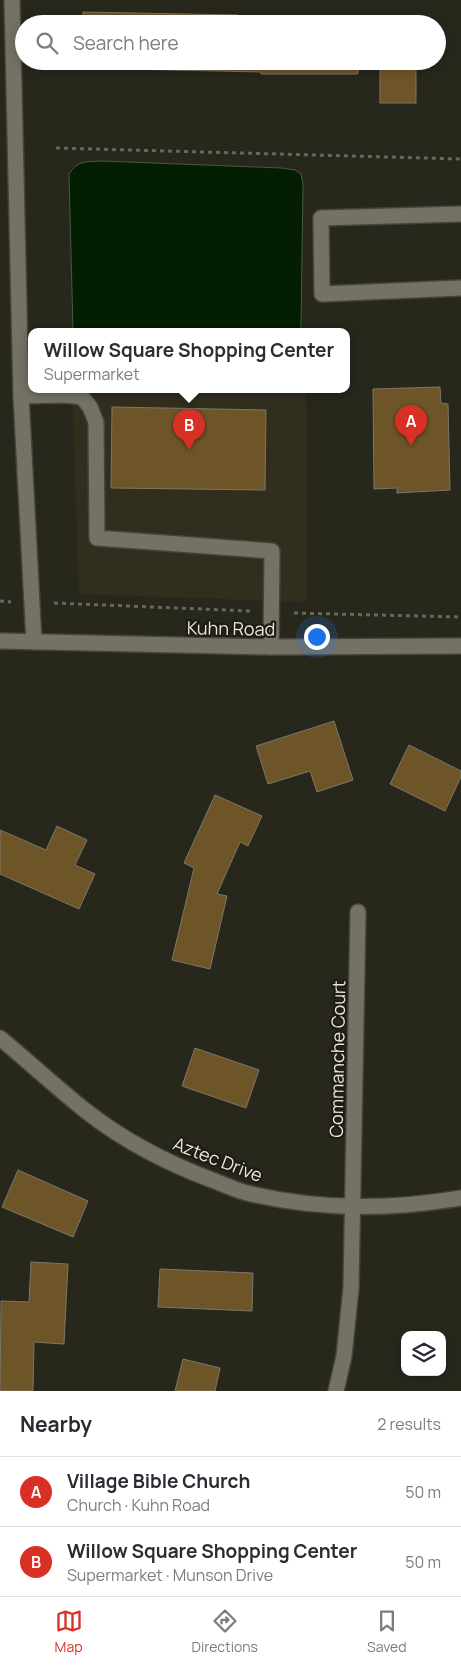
<!DOCTYPE html>
<meta charset="utf-8">
<style>
:root{--surface:#fff;--page:#f7f7f7;--text:#2b2b33;--muted:#7c7c81;--line:#e1e1e2;--accent:#d93025}
body{margin:0;font-family:Manrope,sans-serif;background:var(--page);color:var(--text)}
.controls{position:absolute;right:15px;bottom:15px;display:grid;overflow:hidden;border-radius:10px;box-shadow:0 2px 12px #0003}
.controls button{width:45px;height:45px;display:grid;place-items:center;padding:0;border:0;border-bottom:1px solid var(--line);background:var(--surface);color:var(--text);font:25px sans-serif}
.you{position:absolute;left:316px;top:636px;width:18px;height:18px;margin:-12px;border:4px solid #fff;border-radius:50%;background:#1a73e8;box-shadow:0 0 0 8px #1a73e833}
.badge{display:grid;place-items:center;width:32px;height:32px;border-radius:50%;background:var(--accent);color:#fff;font-size:16px;font-weight:700}
.pin{position:absolute;translate:-50% -41px;filter:drop-shadow(0 1px 2px #0008)}
.pin::after{content:'';position:absolute;top:26px;width:18px;height:15px;background:inherit;clip-path:polygon(0 0,100% 0,50% 100%)}
.popup{position:absolute;left:28px;top:328px;width:322px;height:65px;box-sizing:border-box;display:grid;place-content:center;border-radius:10px;background:var(--surface);filter:drop-shadow(0 1px 4px #0005);font-size:16px;white-space:nowrap;color:var(--muted)}
.popup b{font-size:19px;color:var(--text)}
.popup::after{content:'';position:absolute;left:50%;top:100%;margin-left:-10px;border:10px solid transparent;border-top-color:var(--surface)}
.list{margin:0;padding:0;list-style:none}
h2{display:flex;justify-content:space-between;align-items:center;height:65px;margin:0;padding:0 20px;font-size:21px}
h2 small{font-size:16px;font-weight:400;color:var(--muted)}
.list li{display:grid;grid-template-columns:32px 1fr auto;gap:15px;align-items:center;box-sizing:border-box;height:70px;padding:0 20px;border-top:1px solid var(--line)}
.list b{display:block;font-size:19px;white-space:nowrap}
.list p{margin:0;font-size:16px;white-space:nowrap;color:var(--muted)}
.list em{font-size:16px;font-style:normal;color:var(--muted)}
.icon{flex:none;width:28px;height:28px;fill:none;stroke:currentColor;stroke-width:2;stroke-linecap:round;stroke-linejoin:round}
.map{position:relative;flex:none;width:461px;height:1391px;overflow:hidden}
.search{position:absolute;background:var(--surface);box-shadow:0 2px 12px #0003;left:15px;right:15px;top:15px;height:55px;display:flex;align-items:center;gap:12px;box-sizing:border-box;padding:0 18px;border-radius:28px;color:var(--muted);font-size:19px}
.sheet{height:205px;background:var(--surface)}
nav{display:flex;justify-content:space-around;align-items:center;box-sizing:border-box;height:70px;border-top:1px solid var(--line);background:var(--surface);font-size:14px;color:var(--muted)}
nav a{display:grid;justify-items:center;gap:2px}
nav .on{color:var(--accent)}
.map>svg:first-child{display:block}
.built{fill:#312e1d}
.water{fill:#031e00;stroke:#485a43}
.building{fill:#6e5528;stroke:#7d766b}
.lines{fill:none;stroke-linecap:round;stroke-linejoin:round}
.minor-casing{stroke:#45443a;stroke-width:18}
.path{stroke:#68675e;stroke-width:3;stroke-dasharray:4 4;stroke-linecap:butt}
.minor{stroke:#747265;stroke-width:15}
.labels{text-anchor:middle;dominant-baseline:central;stroke-width:4.5;stroke-linejoin:round;paint-order:stroke}
.street-label{font-size:18px;fill:#e8e7e0;stroke:#1f1d13}
</style>
<div class="map">
<svg width="461" height="1391" viewBox="0 0 461 1391">
<rect width="100%" height="100%" fill="#28271c"/>
<polygon class="built" points="72,389 306,389 307,602 79,594"/>
<path class="water" d="M102,161L281,168L295,170L301,174L303,184L301,326L299,331H73L69,174C78,160 86,162 102,161Z"/>
<g class="building">
<polygon points="83,12 238,15 238,17 358,17 358,24 83,24"/>
<polygon points="83,61 358,61 358,74 261,74 261,72 82,68"/>
<rect x="380" y="61" width="36" height="42"/>
<polygon points="440,387 441,403 448,404 450,490 397,493 397,488 374,489 373,389"/>
<polygon points="112,407 266,410 265,490 111,488"/>
<polygon points="334,721 353,780 317,792 310,771 268,784 256,746"/>
<polygon points="409,745 461,771 461,777 445,811 390,784"/>
<polygon points="215,795 262,816 248,846 240,842 217,894 227,896 210,969 172,960 194,868 184,863"/>
<polygon points="57,826 87,840 75,865 95,874 79,909 0,874 0,830 46,850"/>
<polygon points="195,1048 259,1070 246,1108 182,1086"/>
<polygon points="18,1170 88,1201 73,1237 2,1207"/>
<polygon points="31,1262 68,1264 64,1344 34,1342 33,1391 0,1391 1,1301 29,1302"/>
<polygon points="160,1269 253,1273 252,1311 158,1307"/>
<polygon points="183,1359 220,1368 215,1391 175,1391"/>
</g>
<g class="lines">
<defs>
<g id="minor">
<polyline points="12,0 21,396 34,642"/>
<polyline points="461,214 321,218 322,294 461,288"/>
<polyline points="21,396 65,395 82,397 90,407 96,422 97,538 272,551 271,647"/>
<polyline points="0,641 271,647 461,646"/>
<path d="M0,1038C29,1062 57,1088 86,1111C124,1141 167,1163 212,1180C223,1184 235,1190 247,1193C317,1210 390,1210 461,1198"/>
<polyline points="336,1391 344,1356 351,1288 358,912"/>
</g>
</defs>
<use href="#minor" class="minor-casing"/>
<g class="path">
<polyline points="56,148 461,159"/>
<polyline points="0,601 11,602"/>
<polyline points="54,603 250,611"/>
<polyline points="294,613 461,617"/>
</g>
<use href="#minor" class="minor"/>
</g>
<g class="labels">
<g class="street-label">
<text transform="translate(231 628) rotate(1)">Kuhn Road</text>
<text transform="translate(337 1059) rotate(-89)">Commanche Court</text>
<text transform="translate(218 1159) rotate(21)">Aztec Drive</text>
</g>
</g>
</svg>
<div class="controls">
<button><svg class="icon" aria-label="layers" viewBox="0 0 24 24"><path d="M12 4l9 5-9 5-9-5zM3 14l9 5 9-5"/></svg></button>
</div>
<div class="you"></div>
<div class="pin badge" style="left:411px;top:446px">A</div>
<div class="pin badge" style="left:189px;top:450px">B</div>
<div class="popup"><b>Willow Square Shopping Center</b>Supermarket</div>
<div class="search"><svg class="icon" aria-label="search" viewBox="0 0 24 24"><circle cx="10" cy="10" r="6"/><path d="M15 15l6 6"/></svg>Search here</div>
</div>
<section class="sheet">
<h2>Nearby<small>2 results</small></h2>
<ul class="list">
<li><span class="badge">A</span><div><b>Village Bible Church</b><p>Church · Kuhn Road</p></div><em>50 m</em></li>
<li><span class="badge">B</span><div><b>Willow Square Shopping Center</b><p>Supermarket · Munson Drive</p></div><em>50 m</em></li>
</ul>
</section>
<nav>
<a class="on"><svg class="icon" aria-label="map" viewBox="0 0 24 24"><path d="M3 6l6-2 6 2 6-2v14l-6 2-6-2-6 2zM9 4v14M15 6v14"/></svg>Map</a>
<a><svg class="icon" aria-label="directions" viewBox="0 0 24 24"><path d="M12 3l9 9-9 9-9-9zM9 14v-3h6M13 9l2 2-2 2"/></svg>Directions</a>
<a><svg class="icon" aria-label="saved" viewBox="0 0 24 24"><path d="M7 4h10v16l-5-4-5 4z"/></svg>Saved</a>
</nav>
